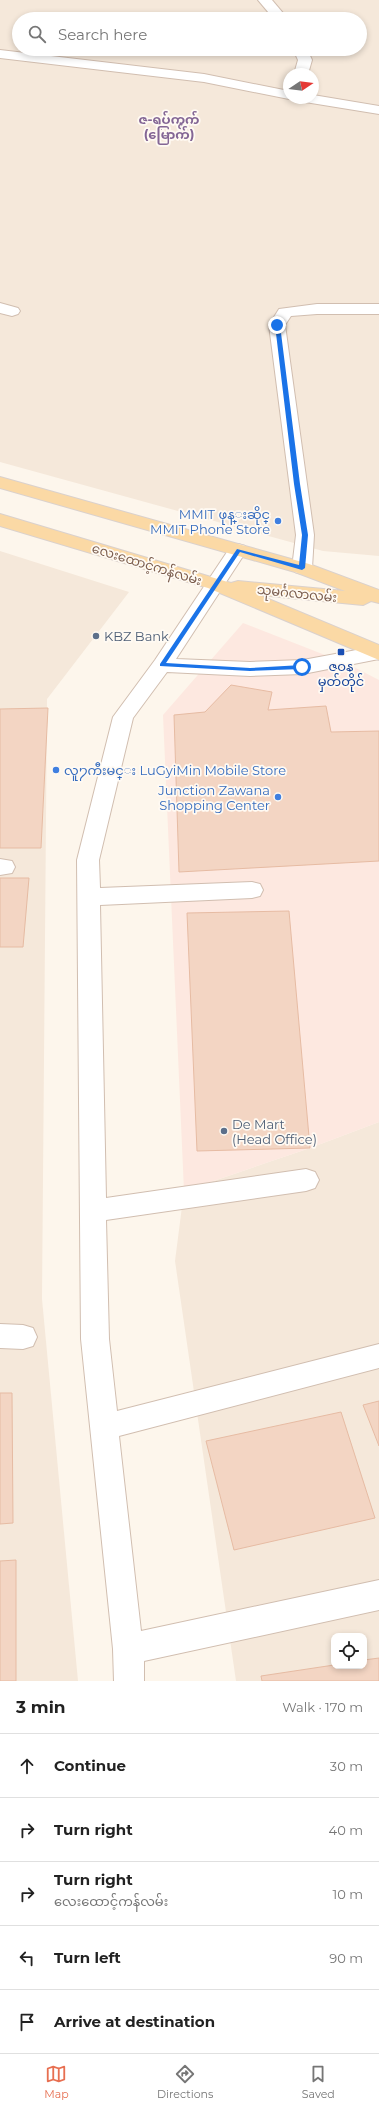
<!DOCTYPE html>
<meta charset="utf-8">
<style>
:root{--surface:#fff;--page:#f6f6f6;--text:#222;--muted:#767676;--line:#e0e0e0;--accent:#e76f51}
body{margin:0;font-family:Montserrat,"Noto Sans Myanmar",sans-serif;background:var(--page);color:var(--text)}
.controls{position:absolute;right:12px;bottom:12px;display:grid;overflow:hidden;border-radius:8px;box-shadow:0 2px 6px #0003}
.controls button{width:36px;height:36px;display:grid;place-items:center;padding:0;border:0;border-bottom:1px solid var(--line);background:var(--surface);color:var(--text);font:20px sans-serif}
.compass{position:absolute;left:283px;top:68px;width:36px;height:36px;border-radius:50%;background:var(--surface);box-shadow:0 2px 6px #0003;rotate:77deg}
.stop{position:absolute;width:12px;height:12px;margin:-9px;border:3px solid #1a73e8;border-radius:50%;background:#fff}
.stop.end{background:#1a73e8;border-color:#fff;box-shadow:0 1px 4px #0008}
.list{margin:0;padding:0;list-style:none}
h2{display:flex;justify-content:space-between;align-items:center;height:52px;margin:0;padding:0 16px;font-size:17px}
h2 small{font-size:13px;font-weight:400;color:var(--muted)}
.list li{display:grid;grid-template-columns:26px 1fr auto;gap:12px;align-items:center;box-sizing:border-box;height:64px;padding:0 16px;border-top:1px solid var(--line)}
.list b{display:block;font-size:15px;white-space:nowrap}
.list p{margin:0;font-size:13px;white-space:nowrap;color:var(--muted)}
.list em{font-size:13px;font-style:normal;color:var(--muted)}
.icon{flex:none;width:22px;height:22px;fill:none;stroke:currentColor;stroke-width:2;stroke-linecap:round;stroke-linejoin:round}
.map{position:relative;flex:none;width:379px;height:1681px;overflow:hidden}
.search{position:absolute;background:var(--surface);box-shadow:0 2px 6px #0003;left:12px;right:12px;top:12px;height:44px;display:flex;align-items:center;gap:10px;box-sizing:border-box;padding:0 14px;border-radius:22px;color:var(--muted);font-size:15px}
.sheet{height:372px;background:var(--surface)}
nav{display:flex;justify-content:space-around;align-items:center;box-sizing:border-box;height:56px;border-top:1px solid var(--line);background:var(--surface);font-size:11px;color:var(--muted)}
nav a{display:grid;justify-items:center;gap:2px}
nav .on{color:var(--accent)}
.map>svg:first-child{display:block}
.residential{fill:#f5e8da;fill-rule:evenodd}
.commercial{fill:#fde8e0}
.building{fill:#f3d5c3;stroke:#e6bba3}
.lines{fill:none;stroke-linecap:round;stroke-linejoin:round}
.minor-casing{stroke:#d1beb0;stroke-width:2}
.major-casing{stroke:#dad1cd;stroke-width:2}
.minor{fill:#fff;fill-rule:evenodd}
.major{fill:#fbd9a5;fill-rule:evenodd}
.route{fill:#1a73e8}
.shop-dot{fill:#3f7fe0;stroke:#fffaf3;stroke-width:1.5}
.service-dot{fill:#5c6f8a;stroke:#fffaf3;stroke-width:1.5}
.transit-dot{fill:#1a4fb4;stroke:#fffaf3;stroke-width:1.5}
.labels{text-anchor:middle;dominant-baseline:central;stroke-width:3.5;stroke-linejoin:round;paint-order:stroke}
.far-quarter-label{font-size:13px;font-weight:bold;fill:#846695;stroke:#fffaf3}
.shop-label{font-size:13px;fill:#366cbe;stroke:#fffaf3;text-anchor:end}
.street-label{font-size:13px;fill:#7a5c4d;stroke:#fffaf3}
.service-label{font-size:13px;fill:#4e5e75;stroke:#fffaf3;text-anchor:start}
.transit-label{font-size:13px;fill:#164399;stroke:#fffaf3}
</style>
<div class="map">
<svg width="379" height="1681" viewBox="0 0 379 1681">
<rect width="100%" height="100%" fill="#fdf6ec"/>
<g class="residential">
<path d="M0,0H379V556L323,551L0,462ZM19,19H360V49H19ZM289,74H313V98H289Z"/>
<polygon points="0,551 129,592 47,699 42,1299 78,1681 0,1681"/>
<path d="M379,1122V1681H236L175,1261L184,1191L310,1148ZM334,1636H364V1666H334Z"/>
</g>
<polygon class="commercial" points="243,623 348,664 379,680 379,1122 310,1148 184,1191 163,715"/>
<g class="building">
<polygon points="231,685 272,692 268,710 326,706 331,732 379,731 379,861 179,872 174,715 205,712"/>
<polygon points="48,708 41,848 0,848 0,709"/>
<polygon points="0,878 29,878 23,947 0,947"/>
<polygon points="289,911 310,1148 197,1151 187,913"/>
<polygon points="0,1393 12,1393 13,1523 0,1524"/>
<polygon points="379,1401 379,1446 363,1405"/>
<polygon points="341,1412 375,1518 234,1550 206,1441"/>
<polygon points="16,1560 16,1681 0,1681 0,1561"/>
<polygon points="379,1658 379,1681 262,1681 261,1676 334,1665 364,1666 364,1660"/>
</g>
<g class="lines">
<defs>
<g id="minor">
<polygon points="258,0 272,0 288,19 274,19"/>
<polygon points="293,49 307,49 312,60 308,74 294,74 298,60"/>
<polygon points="0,50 204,74 289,91 289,98 294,98 289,99 204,82 0,58"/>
<polygon points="313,95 379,106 379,114 305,102 300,101 298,98 313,98"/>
<polygon points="0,303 18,308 20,311 18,314 12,316 0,313"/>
<polygon points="317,304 379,304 379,314 317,314 291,316 285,325 314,535 312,568 309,572 302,574 295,572 292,568 296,535 269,325 279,309"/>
<polygon points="238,544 245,546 247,550 176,659 250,662 303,660 378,646 379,659 303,674 250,676 167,672 133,718 99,860 100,888 252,882 260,884 263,890 260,896 252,898 100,905 106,1198 306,1169 315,1172 319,1180 315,1188 306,1191 106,1220 109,1339 117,1411 379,1344 379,1368 119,1436 141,1631 379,1580 379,1610 144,1661 144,1681 114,1681 113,1649 81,1339 77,860 113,717 155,660 231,546"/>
<polygon points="0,859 12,861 15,867 12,873 0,875"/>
<polygon points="0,1324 23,1325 33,1328 37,1337 33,1346 23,1349 0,1348"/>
</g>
<polygon id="major" points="0,477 309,564 379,590 379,603 371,601 363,605 259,595 379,645 379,660 208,588 0,526 0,514 231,583 238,581 345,591 295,572 0,488"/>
</defs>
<use href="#minor" class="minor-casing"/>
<use href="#major" class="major-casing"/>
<use href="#minor" class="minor"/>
<use href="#major" class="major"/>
</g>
<polygon class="route" points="277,323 280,325 300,484 308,535 305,568 302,570 240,552 166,663 250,668 302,665 305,667 302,669 250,671 160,666 160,664 237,549 299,565 302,535 294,484 275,325"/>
<g class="shop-dot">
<circle cx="278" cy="521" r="4"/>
<circle cx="56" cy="770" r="4"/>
<circle cx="278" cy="797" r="4"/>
</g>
<g class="service-dot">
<circle cx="96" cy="636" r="4"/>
<circle cx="224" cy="1131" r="4"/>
</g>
<rect class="transit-dot" x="337" y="648" width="8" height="8" rx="2"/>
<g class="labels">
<g class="far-quarter-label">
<text x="169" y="119">ဇ-ရပ်ကွက်<tspan x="169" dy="15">(မြောက်)</tspan></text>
</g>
<g class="shop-label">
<text x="270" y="514">MMIT ဖုန္းဆိုင္<tspan x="270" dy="15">MMIT Phone Store</tspan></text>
<text x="64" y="770" text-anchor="start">လူ႒ကီးမင္း LuGyiMin Mobile Store</text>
<text x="270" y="790">Junction Zawana<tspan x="270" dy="15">Shopping Center</tspan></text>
</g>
<g class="street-label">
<text transform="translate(147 564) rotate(17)">လေးထောင့်ကန်လမ်း</text>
<text transform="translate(297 593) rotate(6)">သုမင်္ဂလာလမ်း</text>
</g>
<g class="service-label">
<text x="104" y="636">KBZ Bank</text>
<text x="232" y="1124">De Mart<tspan x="232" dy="15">(Head Office)</tspan></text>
</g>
<g class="transit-label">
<text x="341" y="666">ဇဝန<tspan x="341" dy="15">မှတ်တိုင်</tspan></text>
</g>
</g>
</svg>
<div class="controls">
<button><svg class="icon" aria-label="locate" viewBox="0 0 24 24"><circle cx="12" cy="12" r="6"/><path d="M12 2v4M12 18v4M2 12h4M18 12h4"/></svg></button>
</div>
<svg class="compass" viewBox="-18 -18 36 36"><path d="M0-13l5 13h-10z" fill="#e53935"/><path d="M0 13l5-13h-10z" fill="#767676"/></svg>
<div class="stop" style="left:302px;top:667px"></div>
<div class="stop end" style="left:277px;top:325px"></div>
<div class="search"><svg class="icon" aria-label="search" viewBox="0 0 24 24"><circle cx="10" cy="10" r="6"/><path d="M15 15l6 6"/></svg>Search here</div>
</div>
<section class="sheet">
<h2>3 min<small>Walk · 170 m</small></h2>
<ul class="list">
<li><svg class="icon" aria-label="ahead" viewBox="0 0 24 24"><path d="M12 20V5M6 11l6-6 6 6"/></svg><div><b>Continue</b></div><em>30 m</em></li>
<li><svg class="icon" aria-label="right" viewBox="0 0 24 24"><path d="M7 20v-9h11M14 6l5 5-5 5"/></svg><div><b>Turn right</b></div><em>40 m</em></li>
<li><svg class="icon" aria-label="right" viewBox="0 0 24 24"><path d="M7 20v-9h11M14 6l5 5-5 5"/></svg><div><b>Turn right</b><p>လေးထောင့်ကန်လမ်း</p></div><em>10 m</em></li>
<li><svg class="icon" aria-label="left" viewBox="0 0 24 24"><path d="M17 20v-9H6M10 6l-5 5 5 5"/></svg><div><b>Turn left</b></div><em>90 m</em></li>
<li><svg class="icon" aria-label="arrive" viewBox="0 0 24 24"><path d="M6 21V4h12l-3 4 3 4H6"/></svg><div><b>Arrive at destination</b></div></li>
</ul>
</section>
<nav>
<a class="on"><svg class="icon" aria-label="map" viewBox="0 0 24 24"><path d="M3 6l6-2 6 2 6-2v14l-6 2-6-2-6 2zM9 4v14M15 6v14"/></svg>Map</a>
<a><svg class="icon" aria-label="directions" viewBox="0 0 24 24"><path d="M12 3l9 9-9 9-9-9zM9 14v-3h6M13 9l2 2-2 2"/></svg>Directions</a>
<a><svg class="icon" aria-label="saved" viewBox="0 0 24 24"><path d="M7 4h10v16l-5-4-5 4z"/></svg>Saved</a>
</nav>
